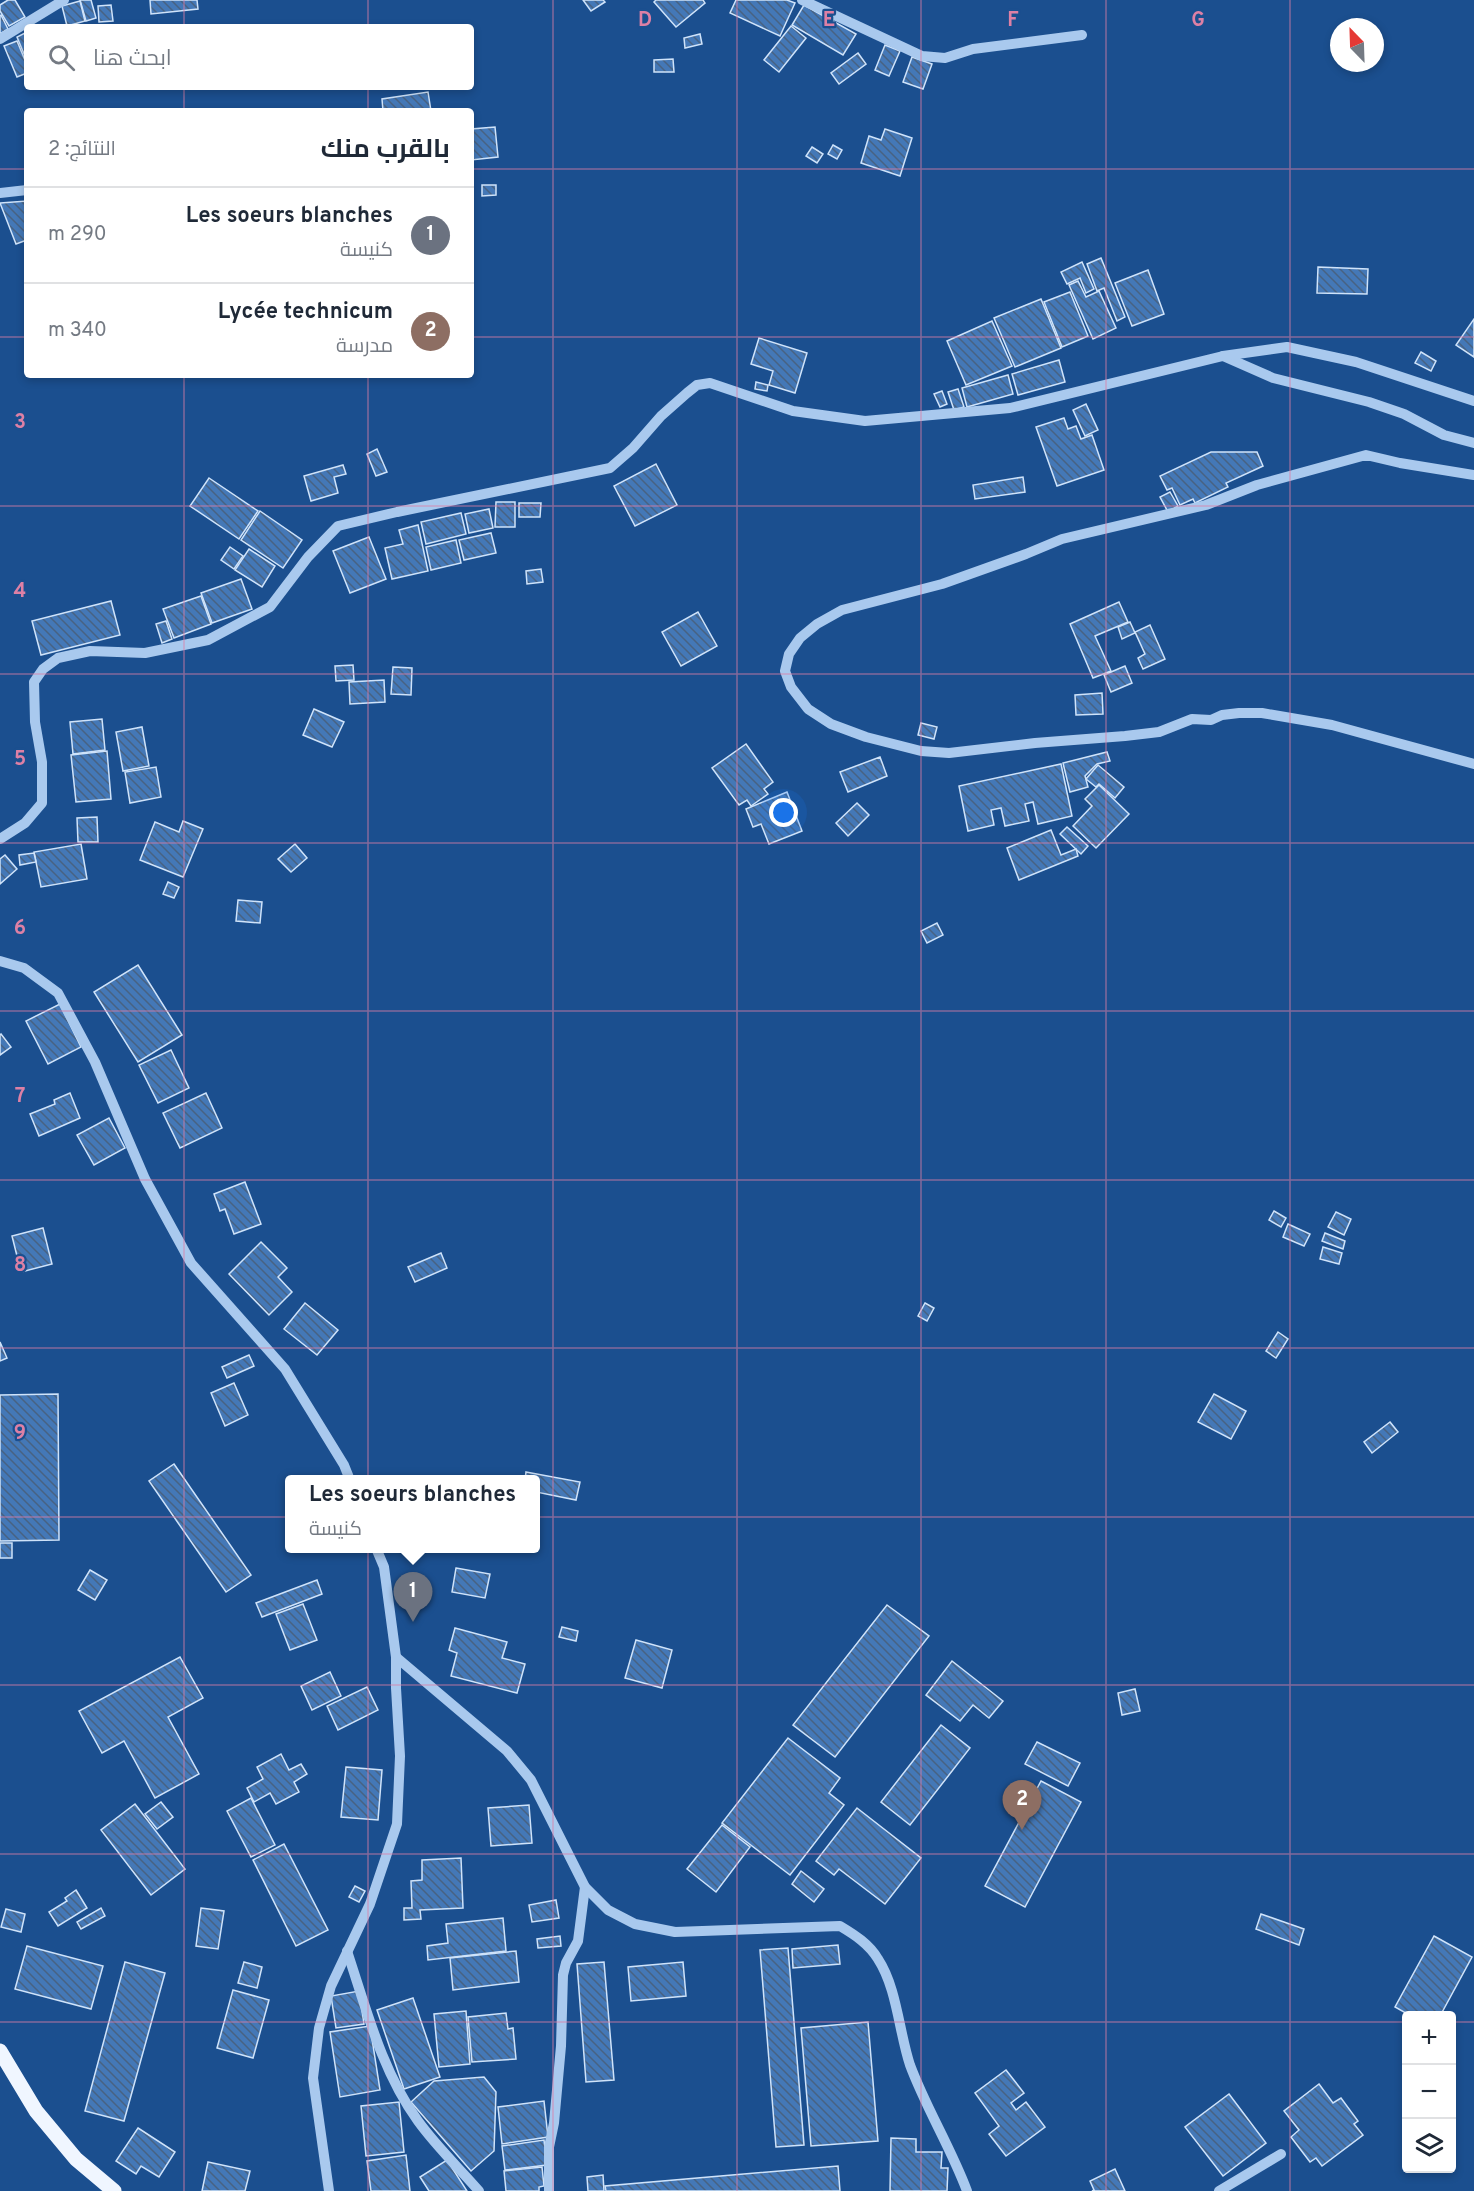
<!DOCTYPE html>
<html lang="ar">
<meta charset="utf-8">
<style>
:root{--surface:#fff;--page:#f6f6f7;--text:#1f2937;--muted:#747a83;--line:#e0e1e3;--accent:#84754c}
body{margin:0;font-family:Overpass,Cairo,sans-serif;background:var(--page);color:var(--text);direction:rtl}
.controls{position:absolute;right:18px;bottom:18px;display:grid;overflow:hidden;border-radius:6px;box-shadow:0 3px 9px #0003}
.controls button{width:54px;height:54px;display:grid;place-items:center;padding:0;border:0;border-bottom:2px solid var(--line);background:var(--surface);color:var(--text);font:30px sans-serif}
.compass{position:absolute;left:1330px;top:18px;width:54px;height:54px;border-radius:50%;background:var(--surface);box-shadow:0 3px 9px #0003;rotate:337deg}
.you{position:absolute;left:784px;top:813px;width:21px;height:21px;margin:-15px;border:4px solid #fff;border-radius:50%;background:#1a73e8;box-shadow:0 0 0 9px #1a73e833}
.badge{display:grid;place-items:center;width:39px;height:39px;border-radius:50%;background:var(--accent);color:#fff;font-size:20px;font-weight:700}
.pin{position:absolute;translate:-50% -50px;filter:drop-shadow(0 2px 3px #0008)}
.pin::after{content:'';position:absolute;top:32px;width:21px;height:18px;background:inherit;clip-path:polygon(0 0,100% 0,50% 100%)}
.popup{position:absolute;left:285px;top:1475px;width:255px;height:78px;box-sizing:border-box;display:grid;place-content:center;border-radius:6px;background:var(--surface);filter:drop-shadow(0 2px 4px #0005);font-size:20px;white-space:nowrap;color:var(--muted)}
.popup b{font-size:22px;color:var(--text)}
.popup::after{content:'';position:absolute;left:50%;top:100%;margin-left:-12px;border:12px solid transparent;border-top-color:var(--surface)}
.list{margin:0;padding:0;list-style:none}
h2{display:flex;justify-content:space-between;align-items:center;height:78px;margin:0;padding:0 24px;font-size:26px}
h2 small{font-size:20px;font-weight:400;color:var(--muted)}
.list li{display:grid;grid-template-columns:39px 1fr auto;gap:18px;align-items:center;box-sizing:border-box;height:96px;padding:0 24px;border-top:2px solid var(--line)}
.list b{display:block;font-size:22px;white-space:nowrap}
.list p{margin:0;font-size:20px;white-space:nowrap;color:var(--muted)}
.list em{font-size:20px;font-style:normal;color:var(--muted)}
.icon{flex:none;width:33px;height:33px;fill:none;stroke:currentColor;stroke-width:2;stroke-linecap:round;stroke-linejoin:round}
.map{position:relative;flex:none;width:1474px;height:2191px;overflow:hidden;direction:ltr}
.search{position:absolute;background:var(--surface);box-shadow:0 3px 9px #0003;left:24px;top:24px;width:450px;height:66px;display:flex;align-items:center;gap:15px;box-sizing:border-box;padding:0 21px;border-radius:6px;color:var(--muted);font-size:22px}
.panel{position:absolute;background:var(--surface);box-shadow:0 3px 9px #0003;left:24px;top:108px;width:450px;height:270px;border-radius:6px;direction:rtl}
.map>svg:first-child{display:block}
.building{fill:url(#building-back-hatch);stroke:#cfe3fa;stroke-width:1.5}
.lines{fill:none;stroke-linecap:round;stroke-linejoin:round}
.minor{stroke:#a9c9ee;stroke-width:10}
.major{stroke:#f0f6ff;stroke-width:15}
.grid{fill:none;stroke:#dd80a5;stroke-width:1.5;stroke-opacity:0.55}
.grid-label{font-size:20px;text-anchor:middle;font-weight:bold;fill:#dd80a5;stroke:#1b4f8f;stroke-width:4.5;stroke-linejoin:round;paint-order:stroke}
</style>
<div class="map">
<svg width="1474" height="2191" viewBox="0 0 1474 2191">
<defs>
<pattern id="building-back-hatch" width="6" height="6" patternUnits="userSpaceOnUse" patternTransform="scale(1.5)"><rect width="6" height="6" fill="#4478b7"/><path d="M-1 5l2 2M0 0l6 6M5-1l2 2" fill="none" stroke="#486282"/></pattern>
</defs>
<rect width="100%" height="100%" fill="#1b4f8f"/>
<g class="building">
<polygon points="8,0 15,0 25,17 9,26 0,11 0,5"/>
<polygon points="80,0 91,0 96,18 86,21"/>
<polygon points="150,0 197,0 198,9 151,14"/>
<polygon points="583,0 603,0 605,2 591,11"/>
<polygon points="656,0 703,0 705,3 676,27 654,2"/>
<polygon points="736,0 787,0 795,3 780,36 730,13"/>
<polygon points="80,1 85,21 67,26 62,6"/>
<polygon points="111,5 113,21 99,22 98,6"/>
<polygon points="804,5 856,34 843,55 792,25"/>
<polygon points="1,15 8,29 0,34 0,16"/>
<polygon points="791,26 806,38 779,72 764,60"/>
<polygon points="27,32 27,61 17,37"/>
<polygon points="700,34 702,44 685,48 684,38"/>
<polygon points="17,41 27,65 27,73 17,77 4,46"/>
<polygon points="885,45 900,51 889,76 875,70"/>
<polygon points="858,53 866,64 839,84 831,73"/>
<polygon points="912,57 932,64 923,89 903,82"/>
<polygon points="673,59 674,72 654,72 654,60"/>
<polygon points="428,92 431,111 383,111 382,99"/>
<polygon points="495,127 498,157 471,160 471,129"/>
<polygon points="885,129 912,138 900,176 861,163 869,136 881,140"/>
<polygon points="833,145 842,150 837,159 828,154"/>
<polygon points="812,147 823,154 817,163 806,156"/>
<polygon points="482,185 496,185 496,195 482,196"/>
<polygon points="27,201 27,240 16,244 0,203"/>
<polygon points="1101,258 1125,317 1117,321 1104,288 1097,291 1087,264"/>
<polygon points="1082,262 1094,289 1086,293 1080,278 1067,284 1061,272"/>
<polygon points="1318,267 1368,269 1367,294 1317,293"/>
<polygon points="1148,270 1164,314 1132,326 1115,283"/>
<polygon points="1078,281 1086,297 1099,291 1116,328 1093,339 1069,285"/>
<polygon points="1070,292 1088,336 1062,347 1044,302"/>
<polygon points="1041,299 1061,348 1015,367 994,318"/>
<polygon points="1474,319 1474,357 1456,345"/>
<polygon points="992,321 1012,366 966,385 947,341"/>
<polygon points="759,338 807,353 795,393 769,385 773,371 751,364"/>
<polygon points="1421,352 1436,361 1431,371 1415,363"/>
<polygon points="1059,360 1065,382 1018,395 1012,374"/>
<polygon points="1008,375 1013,394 967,407 962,388"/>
<polygon points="756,382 768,385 767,391 755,389"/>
<polygon points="958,389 964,407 954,410 948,392"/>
<polygon points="942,391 947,404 940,407 934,394"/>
<polygon points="1086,404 1098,430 1085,436 1073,410"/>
<polygon points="1064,418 1068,429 1076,426 1081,439 1092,435 1104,470 1057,486 1036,427"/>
<polygon points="377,449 387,472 376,476 367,454"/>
<polygon points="1211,452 1257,452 1263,466 1226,483 1228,487 1195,503 1193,499 1180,505 1172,488 1167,490 1160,476"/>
<polygon points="656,464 677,505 635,526 614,486"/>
<polygon points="343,465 346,474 334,477 338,493 311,501 304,476"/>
<polygon points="1023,477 1025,492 975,499 973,485"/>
<polygon points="209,478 258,511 239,539 190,506"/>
<polygon points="1170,492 1178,506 1168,512 1160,497"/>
<polygon points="496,502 515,502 515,527 495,527"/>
<polygon points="519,503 541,503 540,517 519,517"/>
<polygon points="489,509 493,528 469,533 465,514"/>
<polygon points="260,511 302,540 283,568 241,540"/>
<polygon points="461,513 466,534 426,544 421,522"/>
<polygon points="418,525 428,571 392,579 385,548 403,544 399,530"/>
<polygon points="491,533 496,553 464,560 459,540"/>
<polygon points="369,537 386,579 350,593 333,551"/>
<polygon points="456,540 461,563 431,570 426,547"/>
<polygon points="230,547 243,556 234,569 221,560"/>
<polygon points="249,549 275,566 262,587 235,570"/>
<polygon points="541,569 543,582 527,584 526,571"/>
<polygon points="241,579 252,609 212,623 201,593"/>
<polygon points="201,596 211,624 174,638 163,609"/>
<polygon points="111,601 120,635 41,655 32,621"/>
<polygon points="1119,602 1128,622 1095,636 1111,671 1093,678 1070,624"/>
<polygon points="698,612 717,646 681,666 662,632"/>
<polygon points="166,621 172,639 162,643 156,624"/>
<polygon points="1130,622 1135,633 1122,639 1118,627"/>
<polygon points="1150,625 1165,659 1143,669 1138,658 1145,654 1135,632"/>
<polygon points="353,665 354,680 336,681 335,666"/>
<polygon points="1125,666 1132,683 1111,692 1104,675"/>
<polygon points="393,667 412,668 411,695 391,694"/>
<polygon points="384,680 385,702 350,704 349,682"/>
<polygon points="1102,693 1103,714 1076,715 1075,695"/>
<polygon points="314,709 344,722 332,747 303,735"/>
<polygon points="102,719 105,750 73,754 70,722"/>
<polygon points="921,723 937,727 934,739 918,735"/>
<polygon points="142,727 149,766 123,771 116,732"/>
<polygon points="746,744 773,782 764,789 768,794 751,806 747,800 739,805 712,768"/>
<polygon points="107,751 111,799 76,802 71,755"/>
<polygon points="1107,752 1110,761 1097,764 1085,776 1088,787 1070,792 1063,763"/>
<polygon points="880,757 887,776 848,792 840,772"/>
<polygon points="1061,764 1072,816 1038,824 1033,802 1025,804 1029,821 1005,826 1001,808 991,810 994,825 968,831 959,786"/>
<polygon points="1098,765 1124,787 1115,798 1099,784 1096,787 1086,779"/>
<polygon points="156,767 161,797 130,803 125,772"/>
<polygon points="1099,785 1129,814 1096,848 1073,826 1092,806 1085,799"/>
<polygon points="787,792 802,831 769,844 761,824 753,827 746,809"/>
<polygon points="857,803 869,815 848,836 836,823"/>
<polygon points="97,817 98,842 78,842 77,818"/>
<polygon points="183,821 203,829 183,877 140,860 155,822 179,832"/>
<polygon points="1067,827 1088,846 1081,854 1060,834"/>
<polygon points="1051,830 1061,855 1076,849 1078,856 1019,880 1007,848"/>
<polygon points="81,844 87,879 41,887 34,852"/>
<polygon points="295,844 307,858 291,872 278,859"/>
<polygon points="34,853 36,862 20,865 19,855"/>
<polygon points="5,855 17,869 0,884 0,859"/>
<polygon points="168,882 179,887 174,898 163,894"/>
<polygon points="238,900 262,902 260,923 236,921"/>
<polygon points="937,923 943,935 927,943 921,931"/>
<polygon points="138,965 182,1035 138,1062 94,992"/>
<polygon points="60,1004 81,1047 48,1064 26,1021"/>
<polygon points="1,1034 11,1047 0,1055 0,1035"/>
<polygon points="171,1050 189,1088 158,1103 139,1065"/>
<polygon points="70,1093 80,1118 39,1136 30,1114 55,1104 54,1100"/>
<polygon points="206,1093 222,1128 180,1148 163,1113"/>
<polygon points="109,1118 125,1148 94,1165 77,1135"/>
<polygon points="245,1182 261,1224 234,1234 225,1209 220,1211 214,1194"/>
<polygon points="1274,1211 1286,1218 1281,1227 1269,1220"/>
<polygon points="1336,1212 1351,1219 1344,1235 1328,1227"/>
<polygon points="1288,1224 1310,1234 1304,1246 1283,1237"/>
<polygon points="43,1228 52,1264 21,1272 12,1236"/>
<polygon points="1325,1233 1345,1241 1343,1249 1322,1241"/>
<polygon points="261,1242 287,1268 278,1277 292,1292 269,1315 229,1274"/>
<polygon points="1323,1247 1342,1253 1339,1264 1320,1259"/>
<polygon points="441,1253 447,1268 415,1282 408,1267"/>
<polygon points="305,1303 338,1330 317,1355 284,1329"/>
<polygon points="925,1303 934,1308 927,1321 918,1316"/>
<polygon points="1278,1332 1288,1339 1276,1358 1266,1351"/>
<polygon points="0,1342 7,1358 0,1361"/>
<polygon points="249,1355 254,1366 227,1378 222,1367"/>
<polygon points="234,1383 248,1415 225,1426 211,1393"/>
<polygon points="58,1394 59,1540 0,1541 0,1395"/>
<polygon points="1214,1394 1246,1411 1231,1439 1198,1422"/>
<polygon points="1390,1422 1398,1432 1372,1453 1364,1442"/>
<polygon points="174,1464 251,1575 226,1592 149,1481"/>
<polygon points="526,1472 580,1482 576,1500 536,1492 536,1480 525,1480"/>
<rect x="0" y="1543" width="12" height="15"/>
<polygon points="456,1568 490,1574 485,1598 452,1592"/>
<polygon points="90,1570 107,1580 95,1600 78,1590"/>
<polygon points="317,1580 322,1594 262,1617 256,1603"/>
<polygon points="303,1604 317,1640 290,1650 276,1614"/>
<polygon points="887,1605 929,1636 835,1757 793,1725"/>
<polygon points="562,1627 578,1631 576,1641 559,1637"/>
<polygon points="455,1628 507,1642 502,1658 525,1664 517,1693 451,1676 457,1653 449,1650"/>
<polygon points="636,1640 672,1650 662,1688 625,1678"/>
<polygon points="180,1657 203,1698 168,1717 199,1774 155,1798 124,1741 102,1753 79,1711"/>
<polygon points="952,1661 1003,1701 989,1718 973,1705 960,1721 926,1695"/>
<polygon points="330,1672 341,1696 312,1710 301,1686"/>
<polygon points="367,1687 378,1710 338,1730 327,1706"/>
<polygon points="1135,1689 1140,1711 1122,1715 1118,1693"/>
<polygon points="941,1725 970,1748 910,1825 881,1802"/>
<polygon points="788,1738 840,1778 829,1793 844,1805 790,1875 722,1823"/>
<polygon points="1037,1742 1080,1763 1068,1786 1025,1764"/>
<polygon points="281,1754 289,1770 301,1764 307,1774 294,1782 299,1792 276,1804 270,1793 254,1802 247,1788 263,1779 257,1767"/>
<polygon points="346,1767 382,1770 378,1820 341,1817"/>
<polygon points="1041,1781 1081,1802 1025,1907 985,1886"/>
<polygon points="251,1798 275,1845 251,1857 227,1811"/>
<polygon points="161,1802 173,1817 157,1829 145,1814"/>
<polygon points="135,1804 185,1869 151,1895 101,1830"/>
<polygon points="529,1805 532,1843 491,1846 488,1808"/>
<polygon points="857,1808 921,1858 885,1904 839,1869 834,1875 816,1861"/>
<polygon points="722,1825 750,1847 716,1892 687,1869"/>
<polygon points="284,1844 328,1930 296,1946 253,1860"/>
<polygon points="461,1858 463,1908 420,1910 421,1919 404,1920 404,1908 412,1908 411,1881 422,1880 422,1860"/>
<polygon points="801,1871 824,1889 814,1902 792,1884"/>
<polygon points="355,1886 365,1891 359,1902 349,1897"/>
<polygon points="76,1890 87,1908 58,1926 49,1912 67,1901 65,1898"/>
<polygon points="556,1900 559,1918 532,1922 529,1905"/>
<polygon points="101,1908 105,1916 81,1929 77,1922"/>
<polygon points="201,1908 224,1911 218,1949 196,1946"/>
<polygon points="6,1909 25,1914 21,1932 1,1927"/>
<polygon points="1261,1914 1304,1929 1299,1945 1256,1929"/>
<polygon points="503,1918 506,1951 428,1960 427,1946 448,1943 446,1924"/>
<polygon points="560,1936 561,1946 538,1948 537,1939"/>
<polygon points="1434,1936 1472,1957 1440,2016 1411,2016 1395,2007"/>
<polygon points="838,1945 840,1964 793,1968 792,1949"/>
<polygon points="27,1946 103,1966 91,2009 15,1989"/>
<polygon points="788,1948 804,2145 776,2147 760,1950"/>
<polygon points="516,1951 519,1982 453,1990 450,1958"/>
<polygon points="125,1962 165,1973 124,2121 85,2111"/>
<polygon points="244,1962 262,1967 257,1988 238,1983"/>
<polygon points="604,1962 614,2080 586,2082 577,1964"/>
<polygon points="683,1962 686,1996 631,2001 628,1967"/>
<polygon points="233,1990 269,2000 253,2058 217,2048"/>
<polygon points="359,1991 364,2024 336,2028 331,1996"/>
<polygon points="413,1998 440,2077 404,2089 377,2010"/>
<polygon points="466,2011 470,2064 439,2067 434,2014"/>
<polygon points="506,2013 508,2029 513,2028 516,2059 472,2062 468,2017"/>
<polygon points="868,2022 878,2141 811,2146 801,2028"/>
<polygon points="370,2026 380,2090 340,2097 330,2032"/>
<polygon points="1006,2070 1024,2093 1011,2103 1016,2110 1026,2102 1045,2127 1006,2156 989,2134 999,2126 975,2093"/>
<polygon points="484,2077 496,2092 494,2151 471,2171 411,2102 434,2081"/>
<polygon points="1319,2084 1333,2103 1341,2098 1358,2121 1354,2124 1363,2135 1322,2166 1316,2158 1310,2162 1291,2137 1299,2130 1284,2111"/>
<polygon points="1229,2094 1266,2143 1223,2176 1185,2127"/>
<polygon points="544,2101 548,2137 502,2144 498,2107"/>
<polygon points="399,2102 404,2152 366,2156 361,2106"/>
<polygon points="138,2128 175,2152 159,2177 141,2166 136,2174 116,2161"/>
<polygon points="891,2138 916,2139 916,2152 942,2152 941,2168 948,2168 947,2191 890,2191"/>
<polygon points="544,2140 547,2165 505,2170 502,2146"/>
<polygon points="406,2155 410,2191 371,2191 367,2161"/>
<polygon points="447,2160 467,2191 429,2191 420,2177"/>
<polygon points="208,2162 250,2171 245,2191 202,2191"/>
<polygon points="838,2166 840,2191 606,2191 605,2186"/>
<polygon points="542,2167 544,2186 539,2187 539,2191 506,2191 504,2171"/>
<polygon points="1115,2169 1125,2191 1092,2191 1094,2190 1090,2181"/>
<polygon points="603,2175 604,2191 588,2191 587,2177"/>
</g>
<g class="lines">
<g class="minor">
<polyline points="802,0 922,56 945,58 973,49 1082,35"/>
<polyline points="0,39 64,0"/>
<polyline points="0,193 27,190"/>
<polyline points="1223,356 1273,378 1369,402 1404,414 1444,435 1474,443"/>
<polyline points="1474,475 1400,463 1366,455 1257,485 1206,505 1062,539 1026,554 942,584 842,610 817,624 800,638 789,654 785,671 791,687 808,709 831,724 866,737 921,751 949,753 1035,743 1125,736 1159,732 1192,719 1211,720 1222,715 1239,713 1262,713 1332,725 1474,764"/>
<polyline points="0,839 25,823 42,803 42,762 35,722 34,682 43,669 58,658 90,651 145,653 208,640 270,607 308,557 338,526 397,512 610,468 633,448 661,416 687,393 697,385 710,383 793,411 865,421 1010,408 1223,356 1287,347 1356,362 1474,401"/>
<polyline points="0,961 24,968 58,993 95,1062 145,1179 191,1263 285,1369 344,1465 350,1480"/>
<path d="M396,1657L507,1751L531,1780L585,1887L608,1910L635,1924L675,1932L840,1926C855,1935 869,1944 878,1959C897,1988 899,2032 910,2065C926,2108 951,2148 967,2191"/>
<path d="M347,1951C366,2008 382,2072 418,2121C436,2146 459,2168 479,2191"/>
<polyline points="329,2191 313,2078 319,2028 331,1986 370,1904 397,1824 400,1756 396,1688 396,1657 384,1567 376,1548"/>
<polyline points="549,2191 549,2147 554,2123 561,2046 563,1975 566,1963 578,1941 585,1887"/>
<polyline points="1219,2191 1281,2154"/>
</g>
<polyline class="major" points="0,2051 36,2111 76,2159 114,2191"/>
</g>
<path class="grid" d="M184,0V27M368,0V27M553,0V2191M737,0V2191M921,0V2191M1106,0V2191M1290,0V2191M184,87V111M368,87V111M0,169H27M471,169H1474M0,337H27M471,337H1474M184,375V2191M368,375V2191M0,506H1474M0,674H1474M0,843H1474M0,1011H1474M0,1180H1474M0,1348H1474M0,1517H1474M0,1685H1474M0,1854H1474M0,2022H1406M1452,2022H1474"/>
<g class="grid-label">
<text x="645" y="26">D</text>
<text x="829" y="26">E</text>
<text x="1013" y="26">F</text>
<text x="1198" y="26">G</text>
<text x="20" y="428">3</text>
<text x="20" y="597">4</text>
<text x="20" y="765">5</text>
<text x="20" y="934">6</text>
<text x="20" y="1102">7</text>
<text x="20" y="1271">8</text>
<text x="20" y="1439">9</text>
</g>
</svg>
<div class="controls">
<button>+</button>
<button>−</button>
<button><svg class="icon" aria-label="layers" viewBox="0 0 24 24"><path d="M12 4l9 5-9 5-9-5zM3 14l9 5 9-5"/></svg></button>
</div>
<svg class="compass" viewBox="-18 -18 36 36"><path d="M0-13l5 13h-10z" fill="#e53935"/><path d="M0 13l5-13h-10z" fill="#747a83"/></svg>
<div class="you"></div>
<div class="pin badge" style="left:413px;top:1622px;background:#6b7280">1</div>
<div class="popup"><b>Les soeurs blanches</b>كنيسة</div>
<div class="pin badge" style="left:1022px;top:1830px;background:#8d6e63">2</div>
<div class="search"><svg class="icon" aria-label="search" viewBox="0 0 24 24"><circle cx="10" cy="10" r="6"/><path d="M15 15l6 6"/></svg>ابحث هنا</div>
<section class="panel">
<h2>بالقرب منك<small>النتائج: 2</small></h2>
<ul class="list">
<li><span class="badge" style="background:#6b7280">1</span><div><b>Les soeurs blanches</b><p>كنيسة</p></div><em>290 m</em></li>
<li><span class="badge" style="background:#8d6e63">2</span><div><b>Lycée technicum</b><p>مدرسة</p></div><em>340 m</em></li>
</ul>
</section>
</div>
